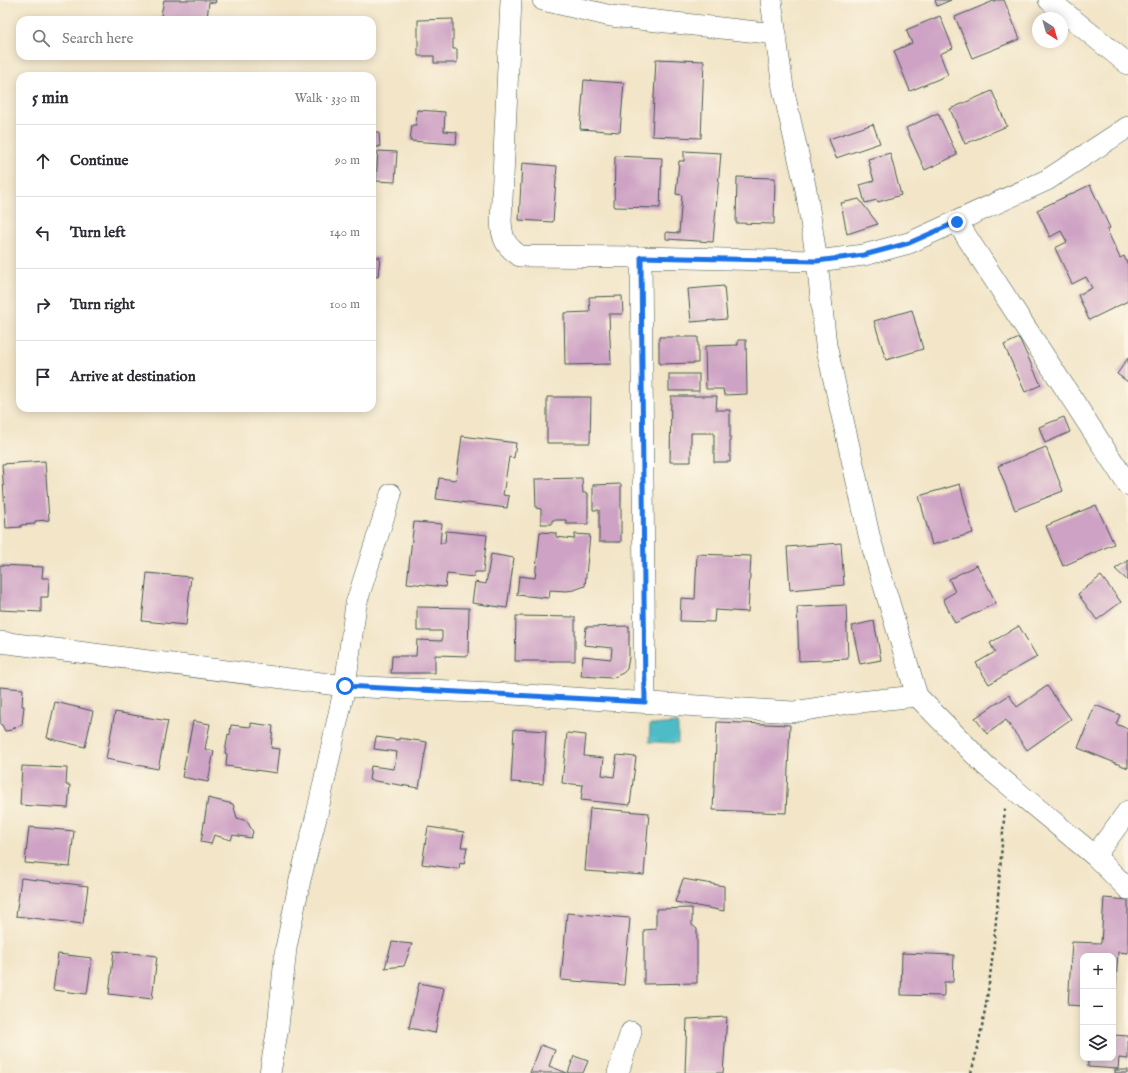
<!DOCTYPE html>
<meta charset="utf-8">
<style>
:root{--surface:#fff;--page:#f7f7f7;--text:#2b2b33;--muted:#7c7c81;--line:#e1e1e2}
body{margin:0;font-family:"IM FELL English",serif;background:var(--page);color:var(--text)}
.controls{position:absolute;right:12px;bottom:12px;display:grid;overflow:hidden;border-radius:8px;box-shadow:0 2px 10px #0003}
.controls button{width:36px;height:36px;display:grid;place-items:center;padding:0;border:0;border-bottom:1px solid var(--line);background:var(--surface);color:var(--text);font:20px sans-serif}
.compass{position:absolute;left:1032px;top:12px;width:36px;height:36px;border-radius:50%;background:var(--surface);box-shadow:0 2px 10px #0003;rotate:143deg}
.stop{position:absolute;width:12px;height:12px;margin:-9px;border:3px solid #1a73e8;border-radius:50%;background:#fff}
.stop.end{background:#1a73e8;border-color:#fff;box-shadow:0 1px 4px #0008}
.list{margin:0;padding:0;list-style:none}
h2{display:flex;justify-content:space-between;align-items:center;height:52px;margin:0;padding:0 16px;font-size:17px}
h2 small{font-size:13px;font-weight:400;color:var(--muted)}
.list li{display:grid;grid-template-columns:26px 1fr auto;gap:12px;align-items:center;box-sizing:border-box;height:72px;padding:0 16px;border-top:1px solid var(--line)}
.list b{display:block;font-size:15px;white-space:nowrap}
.list em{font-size:13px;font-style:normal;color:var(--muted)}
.icon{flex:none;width:22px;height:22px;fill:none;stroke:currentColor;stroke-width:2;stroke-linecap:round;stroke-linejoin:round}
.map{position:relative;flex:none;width:1128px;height:1073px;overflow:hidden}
.search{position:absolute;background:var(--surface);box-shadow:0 2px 10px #0003;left:16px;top:16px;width:360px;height:44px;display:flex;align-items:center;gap:10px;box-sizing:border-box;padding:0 14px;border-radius:12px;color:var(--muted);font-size:15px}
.panel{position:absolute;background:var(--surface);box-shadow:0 2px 10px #0003;left:16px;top:72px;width:360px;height:340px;border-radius:12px}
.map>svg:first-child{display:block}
.water{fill:#4ebcc6;stroke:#367c7d}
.building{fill:#cea2c4}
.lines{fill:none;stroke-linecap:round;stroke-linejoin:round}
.minor-casing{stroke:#3f564a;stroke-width:22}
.path{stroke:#3f564a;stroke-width:2.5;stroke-dasharray:3 3;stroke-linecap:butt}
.minor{stroke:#fff;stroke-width:21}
.route{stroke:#1a73e8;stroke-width:5}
</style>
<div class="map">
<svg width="1128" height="1073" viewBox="0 0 1128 1073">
<rect width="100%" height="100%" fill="#fcf5e5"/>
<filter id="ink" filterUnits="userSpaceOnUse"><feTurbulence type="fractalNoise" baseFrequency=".025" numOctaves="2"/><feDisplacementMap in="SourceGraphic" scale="8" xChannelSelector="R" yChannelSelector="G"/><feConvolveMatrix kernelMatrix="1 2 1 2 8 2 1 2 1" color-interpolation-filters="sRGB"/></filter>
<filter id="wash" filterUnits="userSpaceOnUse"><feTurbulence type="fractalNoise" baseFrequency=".012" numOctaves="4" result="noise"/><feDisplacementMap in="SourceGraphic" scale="16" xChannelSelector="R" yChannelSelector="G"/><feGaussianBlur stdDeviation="0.9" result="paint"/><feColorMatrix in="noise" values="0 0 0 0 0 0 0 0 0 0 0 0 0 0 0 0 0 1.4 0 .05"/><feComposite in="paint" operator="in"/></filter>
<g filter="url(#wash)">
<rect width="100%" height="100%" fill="#f2e5c8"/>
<polygon class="water" points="678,723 678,743 649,742 650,725"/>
<g id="blocks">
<g class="building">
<polygon points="164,0 216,0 215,3 209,2 207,18 216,20 160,20"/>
<polygon points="935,0 951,0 937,6"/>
<polygon points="996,0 1004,0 1020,39 972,58 955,17"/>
<polygon points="940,16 953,48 940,54 948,75 910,91 894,51 912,43 906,30"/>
<polygon points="453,19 453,49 457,49 457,63 434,63 434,56 418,56 418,20"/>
<polygon points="656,59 704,61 701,138 652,136"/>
<polygon points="584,80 624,83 620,132 580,129"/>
<polygon points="992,91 1007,126 965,144 950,109"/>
<polygon points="417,110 445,112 444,131 457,132 456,144 410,141 412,125 416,125"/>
<polygon points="938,113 957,155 925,170 906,128"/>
<polygon points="873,124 880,143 836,158 829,139"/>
<polygon points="372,132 379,132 380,147 372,147"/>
<polygon points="378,151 397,152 395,182 376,181"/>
<polygon points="684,151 721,153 713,242 666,239 666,232 679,233 682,195 676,194 679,161 684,161"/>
<polygon points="890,153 901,195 878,202 877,200 865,203 860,185 874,181 868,159"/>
<polygon points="615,156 662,158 660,208 614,207"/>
<polygon points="522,163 557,166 553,222 519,220"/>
<polygon points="737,177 775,178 774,224 736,223"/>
<polygon points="1090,185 1110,228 1107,230 1120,258 1124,256 1128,265 1128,301 1089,320 1078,295 1092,288 1086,277 1072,284 1055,248 1067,242 1061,231 1050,237 1037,210"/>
<polygon points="859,199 878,224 847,234 841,203"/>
<polygon points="372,257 380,257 378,277 372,276"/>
<polygon points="724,286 727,319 691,322 688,289"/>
<polygon points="622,296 623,314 609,314 611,364 565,365 564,313 590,312 589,297"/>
<polygon points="912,310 923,349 886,360 874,321"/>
<polygon points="659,337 698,337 698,363 659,364"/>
<polygon points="1019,338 1041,385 1025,392 1004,345"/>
<polygon points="738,340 746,340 747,394 724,395 723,389 706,389 705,346 738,345"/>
<polygon points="1128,358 1128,382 1117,374"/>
<rect x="669" y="374" width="30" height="17"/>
<polygon points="671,396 717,396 716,410 730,410 730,462 714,462 714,433 691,433 691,462 670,462"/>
<polygon points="547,397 591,397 590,443 547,443"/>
<polygon points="1064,417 1070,432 1045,443 1039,427"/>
<polygon points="462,436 516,443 514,458 509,457 503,495 509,496 507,508 436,499 439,478 456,480"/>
<polygon points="1046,447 1063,491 1015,510 998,466"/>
<polygon points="45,461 49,520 35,521 35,524 21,525 21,527 6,528 2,464"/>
<polygon points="582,478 583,493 588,493 588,524 566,524 566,520 552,520 552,524 541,524 541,509 536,508 535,479"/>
<polygon points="621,484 621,542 599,542 599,510 593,510 593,485"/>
<polygon points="960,484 973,533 932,545 919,496"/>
<polygon points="1096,505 1114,544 1063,566 1046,526"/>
<polygon points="414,522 442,524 440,543 445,543 446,531 487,535 483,572 475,572 474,577 447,574 445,587 407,583"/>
<polygon points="540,532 556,533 556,537 574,539 575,534 590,535 585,586 574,590 566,591 550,590 549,598 517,595 519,576 535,578"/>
<polygon points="841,543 844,585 790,590 787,547"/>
<polygon points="491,554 514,558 507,608 472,603 475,582 486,584"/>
<polygon points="697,554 751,556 748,612 715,610 714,622 680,621 681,598 695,599"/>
<polygon points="1128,560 1128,581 1115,569"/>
<polygon points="0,565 43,567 42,578 49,578 48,597 41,597 41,612 0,610"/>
<polygon points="977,565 996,603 955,623 943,599 955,592 949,579"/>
<polygon points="147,573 191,577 186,625 142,621"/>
<polygon points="1101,576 1121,602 1097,620 1078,594"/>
<polygon points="846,605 848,659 799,661 797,607"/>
<polygon points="417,607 469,608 468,656 435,655 435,673 391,673 392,656 416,656 417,640 442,641 442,631 417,631"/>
<polygon points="516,616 575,617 575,661 515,661"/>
<polygon points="874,621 881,660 860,664 852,626"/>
<polygon points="629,626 629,657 627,669 623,673 612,678 581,676 583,656 611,659 612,648 584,645 586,627"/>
<polygon points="1019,626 1037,657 989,684 976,663 995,652 990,643"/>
<polygon points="1047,686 1071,719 1027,750 1006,720 987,734 975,718 1009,695 1017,707"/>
<polygon points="0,687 23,689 22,706 24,706 22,725 15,727 12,730 5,731 2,725 0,724"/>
<polygon points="55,702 93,711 85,747 47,738"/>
<polygon points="1095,705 1120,715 1116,724 1128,729 1128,768 1078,748"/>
<polygon points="115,712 168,721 158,769 106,759"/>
<polygon points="193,721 210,724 205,749 214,751 208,782 182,777"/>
<polygon points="717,722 790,725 786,813 713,810"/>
<polygon points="251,723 273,726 271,748 280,749 277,773 226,766 227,754 225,753 228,734 230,735 231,725 251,727"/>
<polygon points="514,729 546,731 543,784 511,782"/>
<polygon points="567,733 586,735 584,756 604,758 602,775 614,777 617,755 636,757 630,805 581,800 583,785 562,783"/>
<polygon points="376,737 399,740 399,738 427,742 419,788 369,780 371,766 394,769 397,752 374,749"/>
<polygon points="22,766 67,768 66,785 70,785 68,808 20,805"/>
<polygon points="208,798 233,804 237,818 247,821 253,832 251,838 233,835 231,840 214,835 211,844 201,842"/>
<polygon points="590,808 649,813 644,875 585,871"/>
<polygon points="29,827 74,831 70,867 25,863"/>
<polygon points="428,827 464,832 461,847 467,847 464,864 460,863 459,869 422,864"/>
<polygon points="21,878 88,886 83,924 16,916"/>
<polygon points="683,879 724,886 724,911 675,902"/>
<polygon points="1104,898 1128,900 1128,953 1118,952 1115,999 1113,999 1113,956 1083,956 1083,1006 1068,1005 1072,942 1101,943"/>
<polygon points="692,908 692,925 697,929 697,983 644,984 644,930 656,929 656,909"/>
<polygon points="567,913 630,918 624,985 561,980"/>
<polygon points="392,942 412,944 404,966 385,968"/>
<polygon points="114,951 157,956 152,999 109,994"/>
<polygon points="902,953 954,955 953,982 944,982 944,996 901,995"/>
<polygon points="58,954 92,958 87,994 53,990"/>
<polygon points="419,983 444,988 435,1033 409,1028"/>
<polygon points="727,1017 723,1073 685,1073 687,1019"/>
<polygon points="1113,1035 1128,1036 1128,1059 1119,1058 1118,1069 1088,1067 1088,1058 1113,1058"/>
<polygon points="541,1045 555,1050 549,1066 567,1073 530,1073"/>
<polygon points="574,1056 588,1061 583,1073 568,1073"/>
<rect x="1115" y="1070" width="13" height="3"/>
</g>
</g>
</g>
<g filter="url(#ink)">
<use href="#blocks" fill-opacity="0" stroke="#3f564a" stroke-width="1"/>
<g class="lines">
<defs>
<g id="minor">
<path d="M511,0L501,221C502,238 505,246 520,256L641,257"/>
<polyline points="543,0 611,16 776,34"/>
<polyline points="1049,0 1128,64"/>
<polyline points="957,222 1128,485"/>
<polyline points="0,642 345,686 494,693 793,712 849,703 917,696 870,539 826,345 817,261 864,255 909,243 1047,180 1128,127"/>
<polyline points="917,696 986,766 1095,856 1128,889"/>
<polyline points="645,702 641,257 817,261 806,190 783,88 771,0"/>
<polyline points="1095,856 1128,811"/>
<polyline points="270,1073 278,1027 286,948 300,880 317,814 345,686 356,604 391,494"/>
<polyline points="618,1073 631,1032"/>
</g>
</defs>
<use href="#minor" class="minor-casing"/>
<path class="path" d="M971,1073C995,987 997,897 1005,808"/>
<use href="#minor" class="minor"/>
</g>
</g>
<g class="lines" filter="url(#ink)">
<polyline class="route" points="345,686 645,702 641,257 817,261 864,255 909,243 957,222"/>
</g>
</svg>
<div class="controls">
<button>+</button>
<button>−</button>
<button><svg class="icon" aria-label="layers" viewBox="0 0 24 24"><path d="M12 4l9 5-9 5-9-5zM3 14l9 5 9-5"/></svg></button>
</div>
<svg class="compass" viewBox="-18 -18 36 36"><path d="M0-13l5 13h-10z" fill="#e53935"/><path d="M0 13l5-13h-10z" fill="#7c7c81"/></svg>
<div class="stop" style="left:345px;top:686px"></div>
<div class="stop end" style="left:957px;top:222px"></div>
<div class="search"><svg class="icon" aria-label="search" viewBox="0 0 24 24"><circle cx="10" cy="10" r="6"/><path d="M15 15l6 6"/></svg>Search here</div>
<section class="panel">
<h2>5 min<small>Walk · 330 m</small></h2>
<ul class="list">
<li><svg class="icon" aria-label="ahead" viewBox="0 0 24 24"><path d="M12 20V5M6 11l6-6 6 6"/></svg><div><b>Continue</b></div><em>90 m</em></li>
<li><svg class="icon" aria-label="left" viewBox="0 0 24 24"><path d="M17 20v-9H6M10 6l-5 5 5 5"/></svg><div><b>Turn left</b></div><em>140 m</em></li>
<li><svg class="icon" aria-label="right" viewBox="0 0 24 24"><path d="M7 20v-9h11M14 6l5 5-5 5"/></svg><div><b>Turn right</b></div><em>100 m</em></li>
<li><svg class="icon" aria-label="arrive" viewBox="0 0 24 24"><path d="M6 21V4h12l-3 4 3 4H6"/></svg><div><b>Arrive at destination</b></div></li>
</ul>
</section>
</div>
